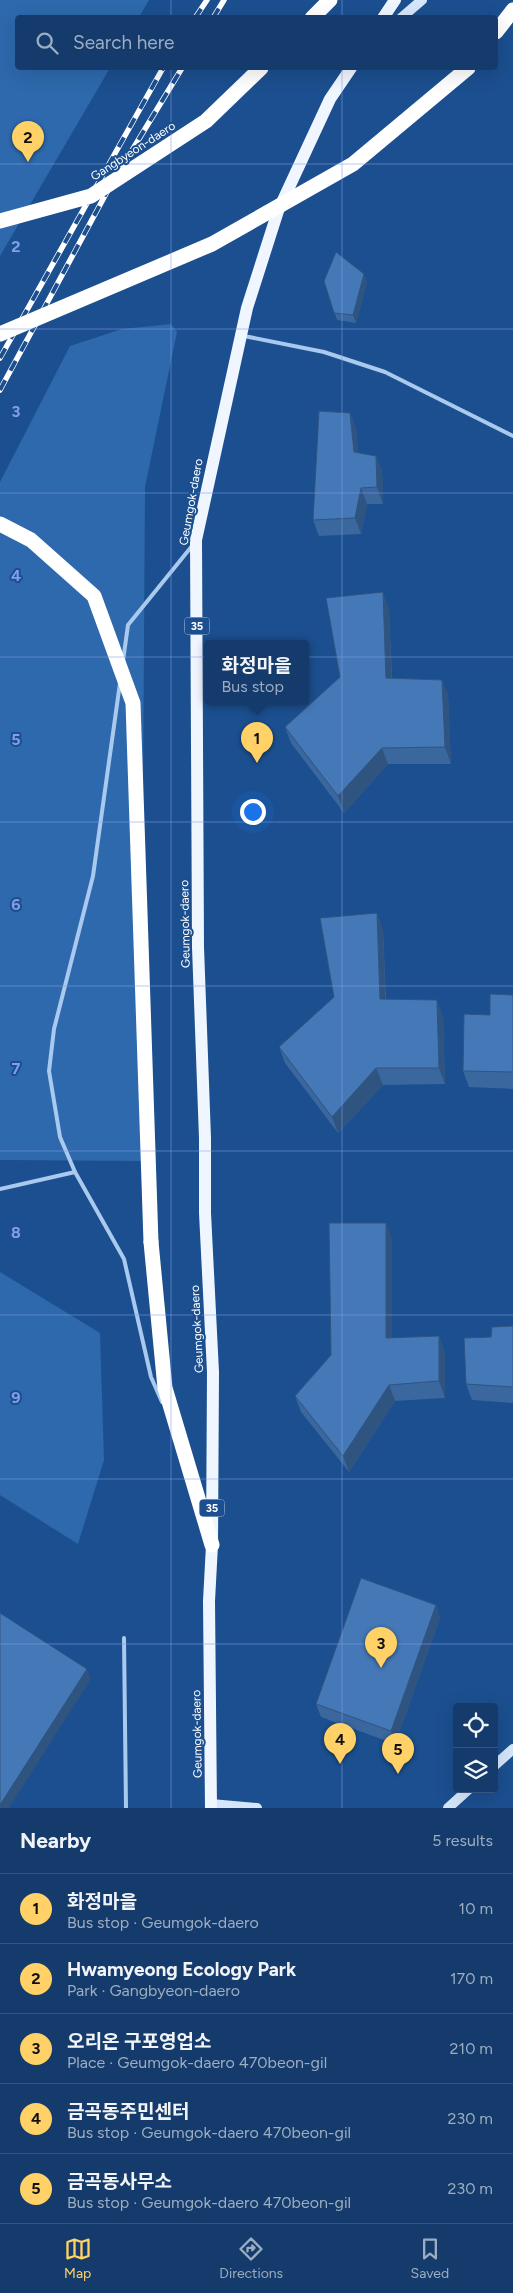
<!DOCTYPE html>
<meta charset="utf-8">
<style>
:root{--surface:#143b6b;--page:#214673;--text:#f1f3f6;--muted:#9dadc1;--line:#33557e;--accent:#ffd166}
body{margin:0;font-family:Figtree,"Noto Sans KR",sans-serif;background:var(--page);color:var(--text)}
.controls{position:absolute;right:15px;bottom:15px;display:grid;overflow:hidden;border-radius:5px;box-shadow:0 5px 20px #0002}
.controls button{width:45px;height:45px;display:grid;place-items:center;padding:0;border:0;border-bottom:1px solid var(--line);background:var(--surface);color:var(--text);font:25px sans-serif}
.you{position:absolute;left:252px;top:811px;width:18px;height:18px;margin:-12px;border:4px solid #fff;border-radius:50%;background:#1a73e8;box-shadow:0 0 0 8px #1a73e833}
.badge{display:grid;place-items:center;width:32px;height:32px;border-radius:50%;background:var(--accent);color:#111;font-size:16px;font-weight:700}
.pin{position:absolute;translate:-50% -41px;filter:drop-shadow(0 1px 2px #0008)}
.pin::after{content:'';position:absolute;top:26px;width:18px;height:15px;background:inherit;clip-path:polygon(0 0,100% 0,50% 100%)}
.popup{position:absolute;left:204px;top:640px;width:105px;height:65px;box-sizing:border-box;display:grid;place-content:center;border-radius:5px;background:var(--surface);filter:drop-shadow(0 1px 4px #0005);font-size:16px;white-space:nowrap;color:var(--muted)}
.popup b{font-size:19px;color:var(--text)}
.popup::after{content:'';position:absolute;left:50%;top:100%;margin-left:-10px;border:10px solid transparent;border-top-color:var(--surface)}
.list{margin:0;padding:0;list-style:none}
h2{display:flex;justify-content:space-between;align-items:center;height:65px;margin:0;padding:0 20px;font-size:21px}
h2 small{font-size:16px;font-weight:400;color:var(--muted)}
.list li{display:grid;grid-template-columns:32px 1fr auto;gap:15px;align-items:center;box-sizing:border-box;height:70px;padding:0 20px;border-top:1px solid var(--line)}
.list b{display:block;font-size:19px;white-space:nowrap}
.list p{margin:0;font-size:16px;white-space:nowrap;color:var(--muted)}
.list em{font-size:16px;font-style:normal;color:var(--muted)}
.icon{flex:none;width:28px;height:28px;fill:none;stroke:currentColor;stroke-width:2;stroke-linecap:round;stroke-linejoin:round}
.map{position:relative;flex:none;width:513px;height:1808px;overflow:hidden}
.search{position:absolute;background:var(--surface);box-shadow:0 5px 20px #0002;left:15px;right:15px;top:15px;height:55px;display:flex;align-items:center;gap:12px;box-sizing:border-box;padding:0 18px;border-radius:5px;color:var(--muted);font-size:19px}
.sheet{height:415px;background:var(--surface)}
nav{display:flex;justify-content:space-around;align-items:center;box-sizing:border-box;height:70px;border-top:1px solid var(--line);background:var(--surface);font-size:14px;color:var(--muted)}
nav a{display:grid;justify-items:center;gap:2px}
nav .on{color:var(--accent)}
.map>svg:first-child{display:block}
.green{fill:#2e69ad}
.lines{fill:none;stroke-linecap:round;stroke-linejoin:round}
.lane{stroke:#a9c9ee;stroke-width:4}
.secondary{stroke:#d6e6fa;stroke-width:10}
.primary{stroke:#f0f6ff;stroke-width:12}
.highway{stroke:#fff;stroke-width:15}
.rail-casing{stroke:#fff;stroke-width:5.5}
.rail{stroke:#1b4f8f;stroke-width:4;stroke-dasharray:11;stroke-linecap:butt}
.highway-bridge{stroke:#fff;stroke-width:15}
.wall{fill:#3a679d}
.shaded-wall{fill:#305480}
.building{fill:#4478b7;stroke:#305480}
.grid{fill:none;stroke:#839eea;stroke-width:1;stroke-opacity:0.55}
.labels{text-anchor:middle;dominant-baseline:central;stroke-width:4;stroke-linejoin:round;paint-order:stroke}
.shield{fill:#1b4f8f;stroke:#bbcadd;stroke-width:1}
.shield-label{font-size:11px;font-weight:bold;fill:#fff}
.street-label{font-size:12px;fill:#fff;stroke:#1b4f8f}
.grid-label{font-size:16px;text-anchor:middle;font-weight:bold;fill:#839eea;stroke:#1b4f8f;stroke-width:4;stroke-linejoin:round;paint-order:stroke}
</style>
<div class="map">
<svg width="513" height="1808" viewBox="0 0 513 1808">
<rect width="100%" height="100%" fill="#1b4f8f"/>
<g class="green">
<polygon points="0,0 149,0 139,17 18,18 18,68 110,68 0,256"/>
<polygon points="171,324 177,332 145,487 143,796 145,1161 0,1160 0,482 70,346 122,329"/>
<polygon points="0,1272 100,1333 104,1460 78,1544 0,1495"/>
</g>
<g class="lines">
<g class="lane">
<polyline points="244,336 324,352 385,372 513,436"/>
<polyline points="123,661 128,625 192,546"/>
<polyline points="120,683 93,876 54,1029 49,1071 60,1137 75,1172 124,1259 151,1377 162,1402"/>
<polyline points="0,1189 75,1172"/>
<polyline points="124,1638 126,1808"/>
</g>
<g class="secondary">
<polyline points="401,18 422,0"/>
<polyline points="494,1766 513,1749"/>
<polyline points="211,1804 257,1808"/>
<polyline points="448,1808 469,1789"/>
</g>
<g class="primary">
<polyline points="383,18 395,0"/>
<polyline points="211,1808 209,1601 212,1545 213,1372 205,1213 205,1138 198,947 196,540 247,308 278,211 330,99 351,68"/>
</g>
<g class="highway">
<polyline points="312,18 330,0"/>
<polyline points="496,32 513,10"/>
<polyline points="151,1242 165,1388 212,1545"/>
</g>
<defs>
<g id="rail">
<polyline points="195,18 207,0"/>
<polyline points="213,18 224,0"/>
<polyline points="0,358 163,68"/>
<polyline points="0,390 108,190 182,68"/>
</g>
</defs>
<use href="#rail" class="rail-casing"/>
<use href="#rail" class="rail"/>
<g class="highway-bridge">
<polyline points="0,221 91,196 206,121 261,68"/>
<polyline points="0,334 212,244 353,164 468,68"/>
<polyline points="0,524 31,540 94,596 133,703 151,1242"/>
</g>
</g>
<g class="wall">
<polygon points="324,281 367,282 356,323 337,320"/>
<polygon points="350,413 356,429 358,453 376,456 382,472 383,504 367,504 361,534 319,536 313,520"/>
<polygon points="389,609 392,678 442,680 448,696 451,764 388,764 344,813 291,743 285,727 340,677"/>
<polygon points="383,929 386,999 443,1016 445,1084 383,1085 338,1133 285,1063 279,1047 334,997"/>
<polygon points="513,995 513,1089 469,1087 463,1071 490,1015"/>
<polygon points="392,1239 392,1338 439,1336 445,1353 445,1398 395,1401 349,1472 301,1412 295,1396 331,1355"/>
<polygon points="513,1326 513,1403 472,1400 466,1384"/>
<polygon points="436,1605 440,1618 395,1744 321,1717 316,1704"/>
</g>
<g class="shaded-wall">
<polygon points="364,274 367,282 356,323 353,315"/>
<polygon points="350,413 356,429 360,469 354,452"/>
<polygon points="376,456 382,472 383,504 377,487"/>
<polygon points="361,488 367,504 361,534 355,518"/>
<polygon points="383,592 389,609 392,695 386,678"/>
<polygon points="442,680 448,696 451,764 445,747"/>
<polygon points="382,748 388,764 344,813 338,796"/>
<polygon points="377,913 383,929 386,1015 380,999"/>
<polygon points="437,1000 443,1016 445,1084 439,1068"/>
<polygon points="376,1068 383,1085 338,1133 332,1117"/>
<polygon points="386,1223 392,1239 392,1354 386,1338"/>
<polygon points="439,1336 445,1353 445,1398 439,1381"/>
<polygon points="389,1385 395,1401 349,1472 343,1456"/>
<polygon points="436,1605 440,1618 395,1744 391,1731"/>
<polygon points="87,1669 91,1679 9,1808 0,1808 0,1805"/>
</g>
<g class="building">
<polygon points="336,252 364,274 353,315 334,313 324,281"/>
<polygon points="319,411 350,413 354,452 376,456 377,487 361,488 355,518 313,520"/>
<polygon points="383,592 386,678 442,680 445,747 382,748 338,796 285,727 340,677 326,598"/>
<polygon points="377,913 380,999 437,1000 439,1068 376,1068 332,1117 279,1047 334,997 320,918"/>
<polygon points="490,994 513,995 513,1072 463,1071 464,1014 490,1015"/>
<polygon points="329,1223 386,1223 386,1338 439,1336 439,1381 389,1385 343,1456 295,1396 331,1355"/>
<polygon points="513,1326 513,1387 466,1384 464,1338 491,1337 492,1327"/>
<polygon points="361,1578 436,1605 391,1731 316,1704"/>
<polygon points="0,1613 87,1669 0,1805"/>
</g>
<path class="grid" d="M171,0V18M342,0V18M171,68V1808M342,68V1808M0,164H513M0,329H513M0,493H513M0,657H513M0,822H513M0,986H513M0,1151H513M0,1315H513M0,1479H513M0,1644H513"/>
<g class="labels">
<g class="shield">
<rect x="184.5" y="617.5" width="25" height="17" rx="4"/>
<rect x="199.5" y="1499.5" width="25" height="17" rx="4"/>
</g>
<g class="shield-label">
<text x="197" y="626">35</text>
<text x="212" y="1508">35</text>
</g>
<g class="street-label">
<text transform="translate(133 151) rotate(-33)">Gangbyeon-daero</text>
<text transform="translate(191 502) rotate(-80)">Geumgok-daero</text>
<text transform="translate(185 924) rotate(-91)">Geumgok-daero</text>
<text transform="translate(197 1329) rotate(-93)">Geumgok-daero</text>
<text transform="translate(197 1734) rotate(-91)">Geumgok-daero</text>
</g>
</g>
<g class="grid-label">
<text x="16" y="252">2</text>
<text x="16" y="417">3</text>
<text x="16" y="581">4</text>
<text x="16" y="745">5</text>
<text x="16" y="910">6</text>
<text x="16" y="1074">7</text>
<text x="16" y="1238">8</text>
<text x="16" y="1403">9</text>
</g>
</svg>
<div class="controls">
<button><svg class="icon" aria-label="locate" viewBox="0 0 24 24"><circle cx="12" cy="12" r="6"/><path d="M12 2v4M12 18v4M2 12h4M18 12h4"/></svg></button>
<button><svg class="icon" aria-label="layers" viewBox="0 0 24 24"><path d="M12 4l9 5-9 5-9-5zM3 14l9 5 9-5"/></svg></button>
</div>
<div class="you"></div>
<div class="pin badge" style="left:257px;top:763px">1</div>
<div class="popup"><b>화정마을</b>Bus stop</div>
<div class="pin badge" style="left:28px;top:162px">2</div>
<div class="pin badge" style="left:381px;top:1668px">3</div>
<div class="pin badge" style="left:340px;top:1764px">4</div>
<div class="pin badge" style="left:398px;top:1774px">5</div>
<div class="search"><svg class="icon" aria-label="search" viewBox="0 0 24 24"><circle cx="10" cy="10" r="6"/><path d="M15 15l6 6"/></svg>Search here</div>
</div>
<section class="sheet">
<h2>Nearby<small>5 results</small></h2>
<ul class="list">
<li><span class="badge">1</span><div><b>화정마을</b><p>Bus stop · Geumgok-daero</p></div><em>10 m</em></li>
<li><span class="badge">2</span><div><b>Hwamyeong Ecology Park</b><p>Park · Gangbyeon-daero</p></div><em>170 m</em></li>
<li><span class="badge">3</span><div><b>오리온 구포영업소</b><p>Place · Geumgok-daero 470beon-gil</p></div><em>210 m</em></li>
<li><span class="badge">4</span><div><b>금곡동주민센터</b><p>Bus stop · Geumgok-daero 470beon-gil</p></div><em>230 m</em></li>
<li><span class="badge">5</span><div><b>금곡동사무소</b><p>Bus stop · Geumgok-daero 470beon-gil</p></div><em>230 m</em></li>
</ul>
</section>
<nav>
<a class="on"><svg class="icon" aria-label="map" viewBox="0 0 24 24"><path d="M3 6l6-2 6 2 6-2v14l-6 2-6-2-6 2zM9 4v14M15 6v14"/></svg>Map</a>
<a><svg class="icon" aria-label="directions" viewBox="0 0 24 24"><path d="M12 3l9 9-9 9-9-9zM9 14v-3h6M13 9l2 2-2 2"/></svg>Directions</a>
<a><svg class="icon" aria-label="saved" viewBox="0 0 24 24"><path d="M7 4h10v16l-5-4-5 4z"/></svg>Saved</a>
</nav>
